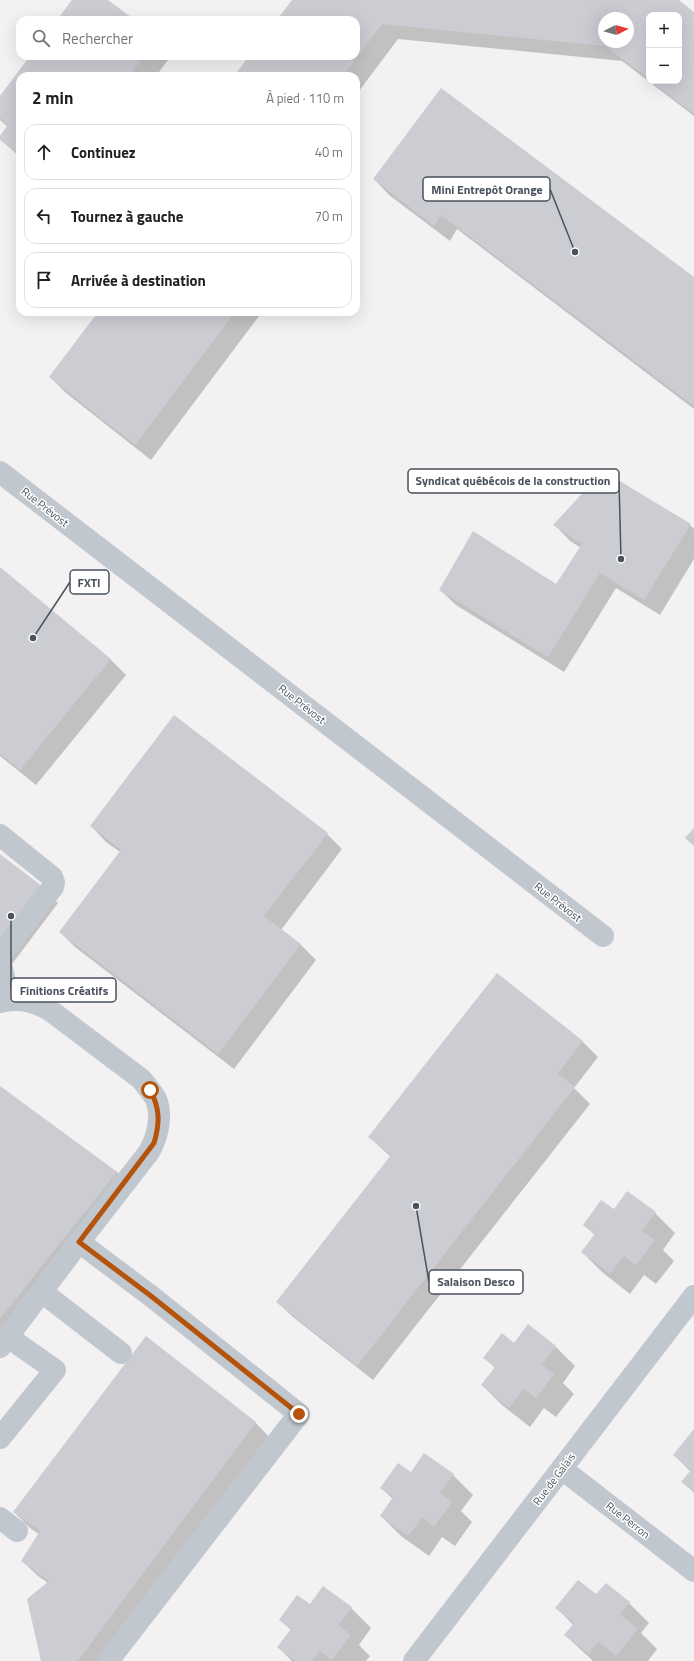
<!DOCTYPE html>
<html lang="fr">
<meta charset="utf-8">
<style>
:root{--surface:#fff;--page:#f6f6f6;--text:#202124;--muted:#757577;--line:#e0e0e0}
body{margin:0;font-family:"Titillium Web",sans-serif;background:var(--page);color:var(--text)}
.controls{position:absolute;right:12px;top:12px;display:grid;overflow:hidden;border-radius:8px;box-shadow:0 4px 16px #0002}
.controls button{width:36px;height:36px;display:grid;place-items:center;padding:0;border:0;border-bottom:1px solid var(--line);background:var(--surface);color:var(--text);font:20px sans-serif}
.compass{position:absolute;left:598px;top:12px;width:36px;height:36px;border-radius:50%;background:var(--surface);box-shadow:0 4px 16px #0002;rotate:84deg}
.stop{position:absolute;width:12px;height:12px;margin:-9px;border:3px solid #b45309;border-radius:50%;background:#fff}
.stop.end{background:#b45309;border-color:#fff;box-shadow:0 1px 4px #0008}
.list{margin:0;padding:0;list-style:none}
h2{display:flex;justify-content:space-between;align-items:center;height:52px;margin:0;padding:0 16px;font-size:17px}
h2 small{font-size:13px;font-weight:400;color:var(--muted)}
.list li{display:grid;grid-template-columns:26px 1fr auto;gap:12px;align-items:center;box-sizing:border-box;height:56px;margin:0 8px 8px;padding:0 8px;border:1px solid var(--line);border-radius:12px}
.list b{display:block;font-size:15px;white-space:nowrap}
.list em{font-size:13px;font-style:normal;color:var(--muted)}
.icon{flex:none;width:22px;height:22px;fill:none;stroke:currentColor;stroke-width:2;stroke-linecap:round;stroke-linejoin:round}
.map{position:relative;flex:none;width:694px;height:1661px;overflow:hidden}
.search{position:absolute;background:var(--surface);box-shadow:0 4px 16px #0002;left:16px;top:16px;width:344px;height:44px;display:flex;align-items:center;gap:10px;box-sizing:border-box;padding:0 14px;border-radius:12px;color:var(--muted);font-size:15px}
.panel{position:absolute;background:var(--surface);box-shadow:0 4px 16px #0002;left:16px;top:72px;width:344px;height:244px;border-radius:12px}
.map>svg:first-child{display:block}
.shadow{fill:#0003;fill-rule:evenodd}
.building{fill:#cbcdd3;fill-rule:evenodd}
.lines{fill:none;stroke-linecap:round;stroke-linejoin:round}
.minor{stroke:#c0c7ce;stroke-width:22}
.route{stroke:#b45309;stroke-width:5}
.labels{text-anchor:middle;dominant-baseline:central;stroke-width:3;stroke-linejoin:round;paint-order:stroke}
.street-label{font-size:11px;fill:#4a525d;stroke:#fff}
.leader{fill:none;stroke:#4a525d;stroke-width:1.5}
.callout-dot{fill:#4a525d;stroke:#fff;stroke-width:1.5}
.callout{fill:#fff;stroke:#4a525d;stroke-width:1.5}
.callout-label{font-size:12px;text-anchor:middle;font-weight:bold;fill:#4a525d}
</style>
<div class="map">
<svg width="694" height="1661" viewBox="0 0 694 1661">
<rect width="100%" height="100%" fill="#f3f1f1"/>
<g class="shadow">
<path d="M293,0H678L694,13V116L622,61L398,39L356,95V76H235L250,56H356V20H278ZM649,15H679V81H649ZM604,18H628V42H604Z"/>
<polygon points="31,56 171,56 156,76 20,76 20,157 0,139 8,127 0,120 0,97"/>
<polygon points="374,179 694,278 694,409 457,229 450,241 389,195"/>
<polygon points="100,312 262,312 151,460 66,393 50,377"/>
<polygon points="555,525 690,525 694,529 694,559 660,615 616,588 564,672 456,605 440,590 556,585 581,548 570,541"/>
<polygon points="0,568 111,660 126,675 36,785 0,756"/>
<polygon points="91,826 327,834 342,849 281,930 301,945 316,960 234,1069 75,947 60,932 120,852 106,842"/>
<polygon points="0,855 43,888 58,903 0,980"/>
<polygon points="497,974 583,1042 598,1057 574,1088 590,1104 373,1380 293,1317 277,1302 391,1157 369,1137"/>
<polygon points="0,1087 117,1172 132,1188 0,1354"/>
<polygon points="614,1211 655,1213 675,1233 663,1250 674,1261 656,1284 644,1275 630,1294 602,1272 582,1252 595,1235 584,1225"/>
<polygon points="146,1338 256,1423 271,1439 105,1661 42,1661 48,1583 38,1576 22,1561 39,1534 30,1528 14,1512"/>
<polygon points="514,1344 555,1346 575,1366 563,1383 574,1394 556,1417 544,1408 530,1427 502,1405 482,1385 495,1368 484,1357"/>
<polygon points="694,1431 694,1493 683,1482 691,1472 674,1455"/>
<polygon points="411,1473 453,1475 473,1495 461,1511 472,1522 455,1546 442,1537 429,1556 401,1536 381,1516 393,1499 381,1488"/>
<polygon points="597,1596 629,1603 649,1623 641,1633 657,1649 648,1661 593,1661 565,1635 573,1625 557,1608"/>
<polygon points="310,1606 351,1608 371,1628 359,1645 370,1656 366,1661 292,1661 278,1647 291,1630 280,1620"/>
</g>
<g class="building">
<polygon points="72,0 108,0 135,20 57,20"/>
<path d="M292,0H679L694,12V114L651,81H679V15H649V79L605,46L382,24L343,76H234L249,56H356V20H277ZM604,18H628V42H604Z"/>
<polygon points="30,56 144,56 129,76 20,76 20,155 0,140 0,136 8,125 0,118 0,96"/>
<polygon points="441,88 694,277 694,406 441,215 434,226 373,179"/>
<polygon points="98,312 235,312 135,445 49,377"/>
<polygon points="603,471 691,524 644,600 600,573 548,657 439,590 473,531 556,584 582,544 553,525"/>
<polygon points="0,567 111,659 20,770 0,754"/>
<polygon points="174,715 328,833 264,916 301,944 218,1054 59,932 121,850 90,826"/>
<polygon points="694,828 694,846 685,838"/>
<polygon points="0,854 43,887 0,944"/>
<polygon points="497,973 583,1041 558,1074 575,1087 357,1366 276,1302 391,1155 368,1137"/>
<polygon points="0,1086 117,1172 0,1319"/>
<polygon points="627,1191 656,1212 642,1231 655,1240 636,1265 624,1256 610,1274 581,1252 595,1234 583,1225 601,1200 614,1209"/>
<polygon points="528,1324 556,1346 542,1364 554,1374 536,1398 524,1389 509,1408 481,1385 495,1367 483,1358 502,1333 514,1343"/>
<polygon points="146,1336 256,1422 78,1661 41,1661 27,1599 49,1581 21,1561 40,1531 13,1512"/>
<polygon points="694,1429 694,1492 681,1482 691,1470 673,1455"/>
<polygon points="424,1453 454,1474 440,1493 452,1502 434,1527 422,1518 408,1536 380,1516 393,1497 380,1488 398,1463 411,1472"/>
<polygon points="578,1580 596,1594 606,1583 630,1602 620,1614 638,1629 616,1656 598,1642 589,1654 564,1635 574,1623 555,1608"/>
<polygon points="323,1586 352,1607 338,1625 351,1635 332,1660 320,1651 312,1661 295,1661 277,1647 291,1629 279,1620 297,1595 310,1604"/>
</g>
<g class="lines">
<g class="minor">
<polyline points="0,472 603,936"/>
<polyline points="0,835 52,877 54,882 53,887 0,955"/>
<polyline points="0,959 9,1000"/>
<path d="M0,1002C20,997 34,1001 51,1011L141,1079C146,1085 152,1092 156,1099C163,1116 157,1138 149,1152L79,1242"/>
<polyline points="42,1292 121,1353"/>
<polyline points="0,1347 79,1242 151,1296 299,1414 108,1661"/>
<polyline points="0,1438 55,1370 8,1337"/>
<polyline points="562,1469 694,1571"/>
<polyline points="0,1518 17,1531"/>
<polyline points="414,1661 694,1296"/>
</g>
</g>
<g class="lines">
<path class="route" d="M150,1090C160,1108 160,1123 154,1143L79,1242L151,1296L299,1414"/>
</g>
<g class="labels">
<g class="street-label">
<text transform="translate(45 507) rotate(38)">Rue Prévost</text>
<text transform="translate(302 704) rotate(38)">Rue Prévost</text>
<text transform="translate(558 902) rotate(38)">Rue Prévost</text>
<text transform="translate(554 1479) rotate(-53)">Rue de Galais</text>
<text transform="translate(628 1520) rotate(38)">Rue Perron</text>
</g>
</g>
<path class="leader" d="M575 252L550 189M621 559L619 481M33 638L70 582M11 916L11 990M416 1206L429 1282"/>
<g class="callout-dot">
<circle cx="575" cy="252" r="4"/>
<circle cx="621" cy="559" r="4"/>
<circle cx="33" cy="638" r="4"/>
<circle cx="11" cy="916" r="4"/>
<circle cx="416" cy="1206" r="4"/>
</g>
<g class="callout">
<rect x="423" y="177" width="127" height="24" rx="4"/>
<rect x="408" y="469" width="211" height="24" rx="4"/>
<rect x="70" y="570" width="39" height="24" rx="4"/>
<rect x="11" y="978" width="105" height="24" rx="4"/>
<rect x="429" y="1270" width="94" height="24" rx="4"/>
</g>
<g class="callout-label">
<text x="487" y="194">Mini Entrepôt Orange</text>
<text x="513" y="485">Syndicat québécois de la construction</text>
<text x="89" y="587">FXTI</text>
<text x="64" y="995">Finitions Créatifs</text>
<text x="476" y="1286">Salaison Desco</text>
</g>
</svg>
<div class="controls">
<button>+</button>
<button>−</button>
</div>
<svg class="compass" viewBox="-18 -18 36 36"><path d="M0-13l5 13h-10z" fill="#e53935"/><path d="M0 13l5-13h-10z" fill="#757577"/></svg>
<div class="stop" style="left:150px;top:1090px"></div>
<div class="stop end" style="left:299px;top:1414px"></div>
<div class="search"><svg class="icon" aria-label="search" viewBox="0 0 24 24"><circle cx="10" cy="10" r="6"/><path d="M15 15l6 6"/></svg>Rechercher</div>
<section class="panel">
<h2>2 min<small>À pied · 110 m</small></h2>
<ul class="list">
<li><svg class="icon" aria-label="ahead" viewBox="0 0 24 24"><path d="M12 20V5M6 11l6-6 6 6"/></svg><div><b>Continuez</b></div><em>40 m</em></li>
<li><svg class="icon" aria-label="left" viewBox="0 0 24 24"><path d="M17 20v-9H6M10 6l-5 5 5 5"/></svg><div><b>Tournez à gauche</b></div><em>70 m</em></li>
<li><svg class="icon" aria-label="arrive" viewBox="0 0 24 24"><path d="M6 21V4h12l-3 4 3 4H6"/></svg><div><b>Arrivée à destination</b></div></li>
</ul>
</section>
</div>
